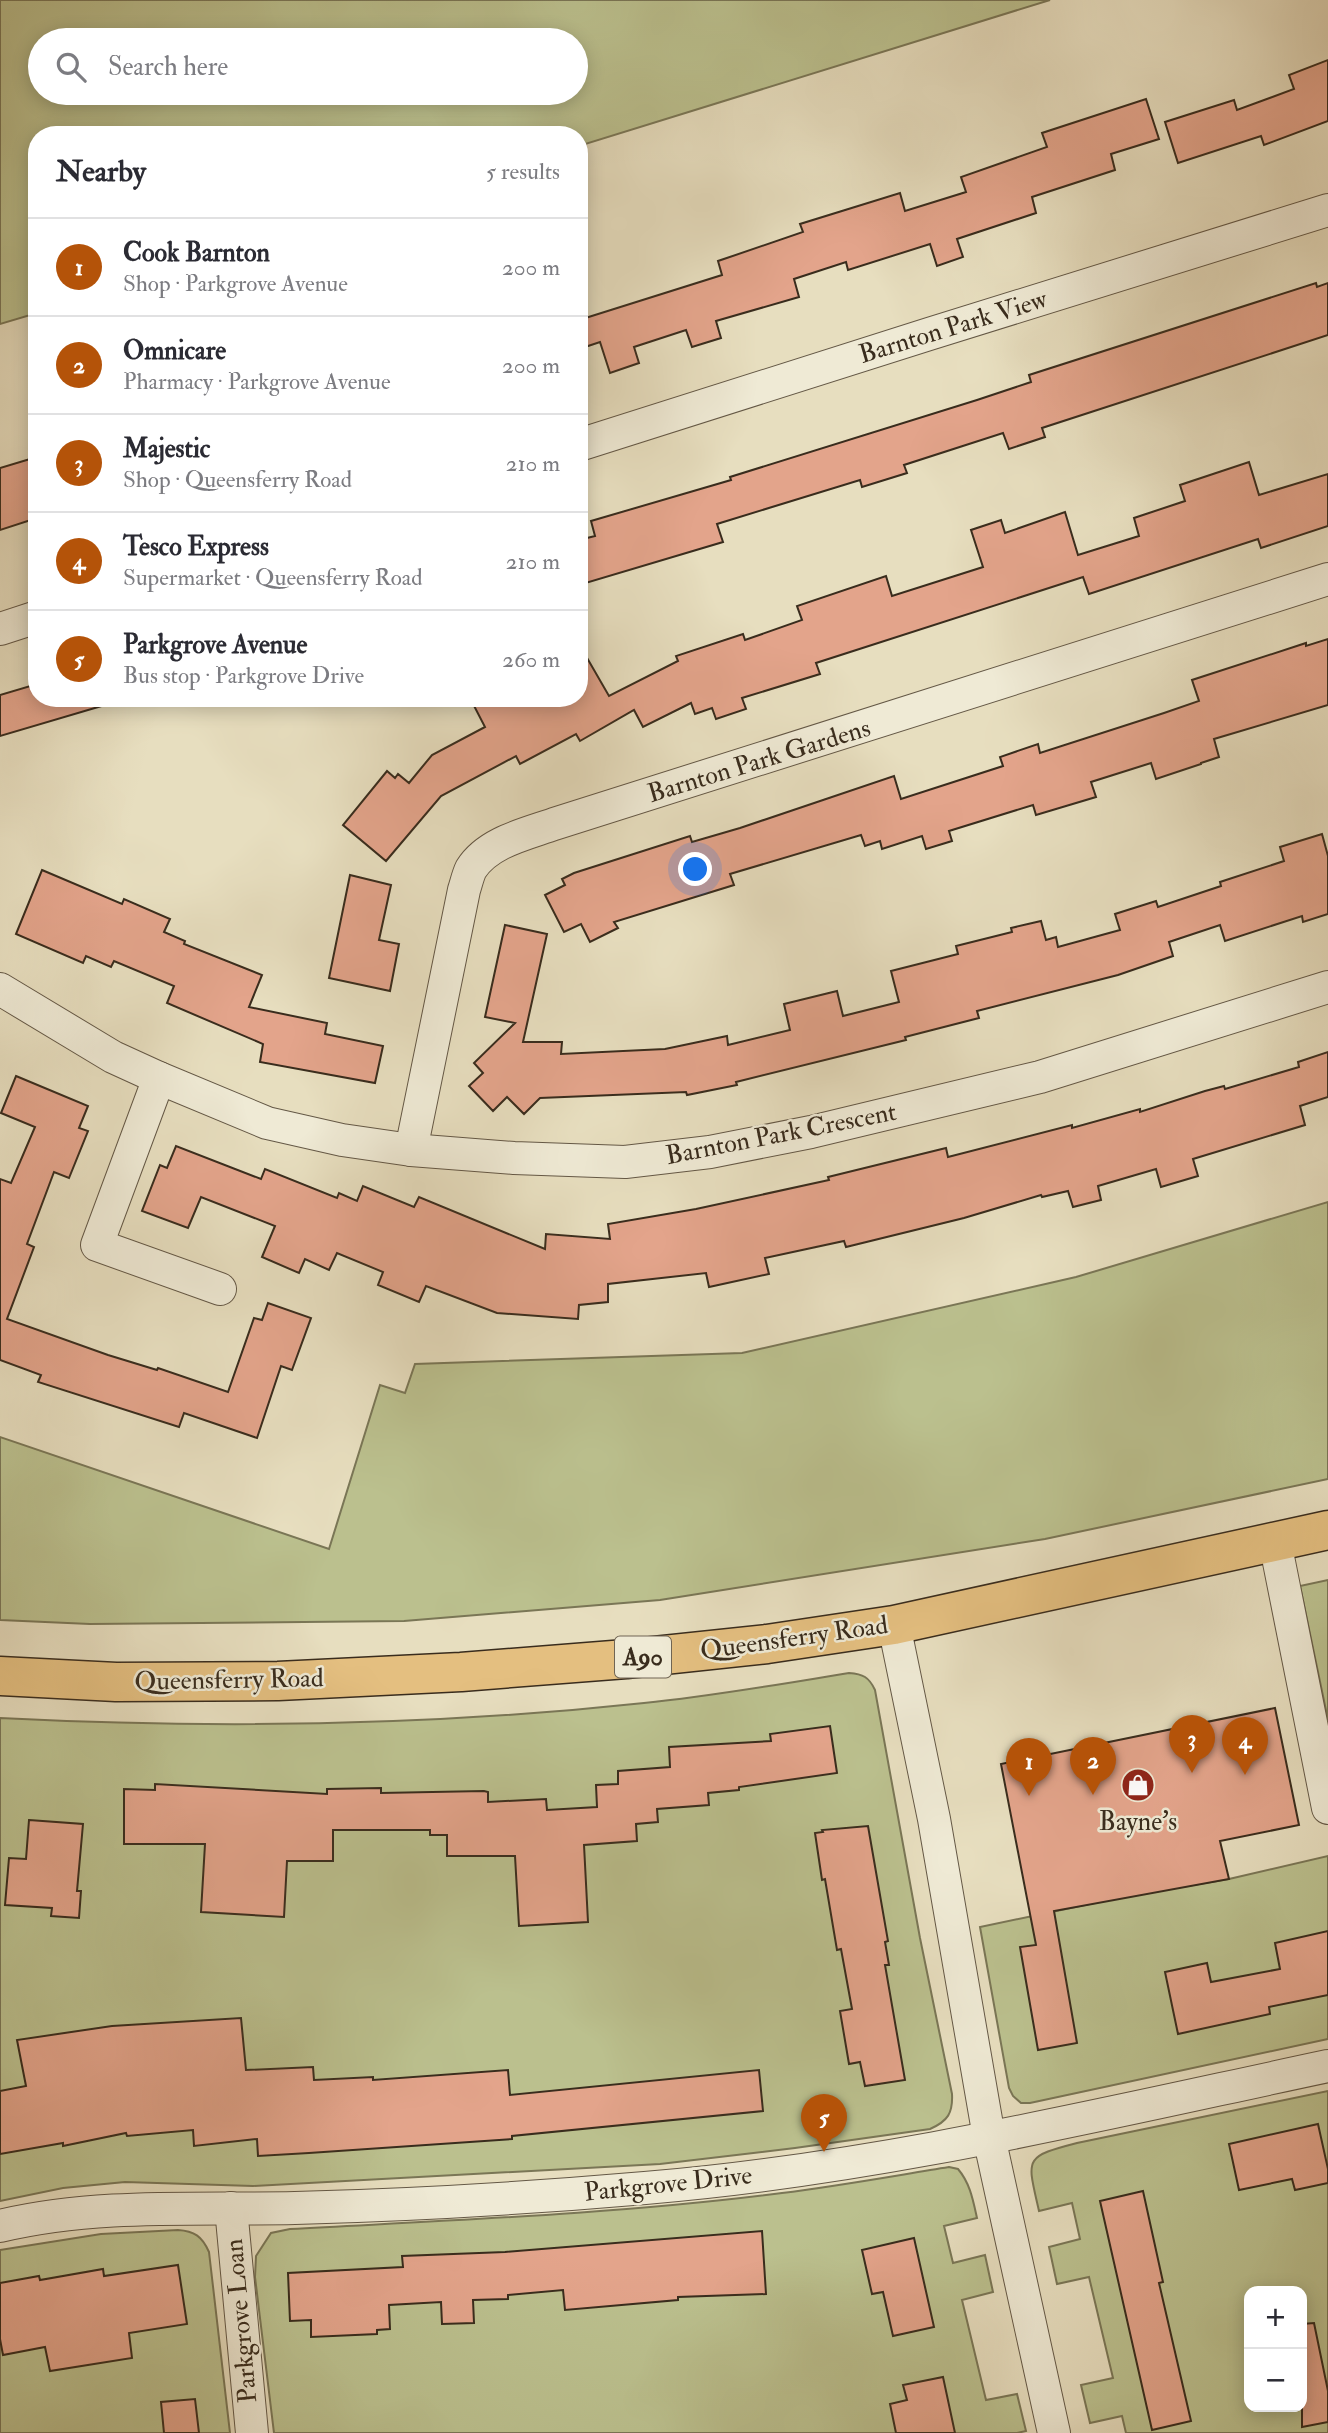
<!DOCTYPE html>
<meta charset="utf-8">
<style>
:root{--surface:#fff;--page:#f2f2f3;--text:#2b2b33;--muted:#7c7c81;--line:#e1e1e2;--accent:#b45309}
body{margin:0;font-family:"IM FELL Double Pica",serif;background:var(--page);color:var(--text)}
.controls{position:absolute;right:21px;bottom:21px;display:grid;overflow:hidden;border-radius:14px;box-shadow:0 4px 18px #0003}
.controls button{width:63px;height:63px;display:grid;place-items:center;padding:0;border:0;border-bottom:2px solid var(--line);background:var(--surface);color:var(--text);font:35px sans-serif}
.you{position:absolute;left:696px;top:870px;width:24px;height:24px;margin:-18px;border:5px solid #fff;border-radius:50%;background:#1a73e8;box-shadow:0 0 0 10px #1a73e833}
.badge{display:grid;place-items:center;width:46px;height:46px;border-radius:50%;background:var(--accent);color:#fff;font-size:23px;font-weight:700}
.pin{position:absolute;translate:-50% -58px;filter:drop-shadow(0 2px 4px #0008)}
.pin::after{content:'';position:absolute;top:37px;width:24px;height:21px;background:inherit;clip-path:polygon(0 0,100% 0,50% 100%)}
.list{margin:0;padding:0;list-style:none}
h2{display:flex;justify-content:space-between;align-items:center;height:91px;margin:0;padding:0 28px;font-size:30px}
h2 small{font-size:23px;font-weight:400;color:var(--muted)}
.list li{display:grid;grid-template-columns:46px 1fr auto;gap:21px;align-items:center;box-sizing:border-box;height:98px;padding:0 28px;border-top:2px solid var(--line)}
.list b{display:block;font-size:26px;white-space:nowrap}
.list p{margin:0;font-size:23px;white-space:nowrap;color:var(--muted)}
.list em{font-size:23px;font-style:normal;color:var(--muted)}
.icon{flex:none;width:38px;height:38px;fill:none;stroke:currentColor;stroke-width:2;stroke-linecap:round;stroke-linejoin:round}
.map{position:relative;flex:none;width:1328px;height:2433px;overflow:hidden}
.search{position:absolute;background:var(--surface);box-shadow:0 4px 18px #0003;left:28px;top:28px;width:560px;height:77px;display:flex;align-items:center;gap:18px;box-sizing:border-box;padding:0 24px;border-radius:38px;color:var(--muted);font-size:26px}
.panel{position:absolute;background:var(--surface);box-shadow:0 4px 18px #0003;left:28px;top:126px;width:560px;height:581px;border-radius:28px}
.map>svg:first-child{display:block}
.green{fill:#bbc08e;stroke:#7a7656;stroke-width:2;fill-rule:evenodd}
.building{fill:#e3a48b;stroke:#392c1d;stroke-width:2}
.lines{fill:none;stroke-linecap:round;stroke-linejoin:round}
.minor-casing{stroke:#645846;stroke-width:34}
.major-casing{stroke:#392c1d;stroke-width:41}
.minor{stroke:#efead5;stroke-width:32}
.major{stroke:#e4bf80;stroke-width:38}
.labels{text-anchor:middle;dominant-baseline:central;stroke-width:5;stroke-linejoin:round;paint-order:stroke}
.shield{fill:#efead5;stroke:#706554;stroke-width:2}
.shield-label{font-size:24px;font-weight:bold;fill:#392c1d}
.street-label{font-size:26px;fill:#392c1d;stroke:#efead5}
.poi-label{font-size:26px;fill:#392c1d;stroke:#efead5}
</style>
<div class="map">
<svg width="1328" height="2433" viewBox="0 0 1328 2433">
<rect width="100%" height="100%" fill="#e7debf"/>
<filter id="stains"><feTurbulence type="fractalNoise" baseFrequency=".00286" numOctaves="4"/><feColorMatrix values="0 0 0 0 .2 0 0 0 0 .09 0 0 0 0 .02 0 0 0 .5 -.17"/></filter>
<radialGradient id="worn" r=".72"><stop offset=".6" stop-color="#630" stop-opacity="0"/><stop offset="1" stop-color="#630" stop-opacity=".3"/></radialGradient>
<g class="green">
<path d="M0,0H1050L579,146V135H37V313L0,324ZM40,40H576V93H40Z"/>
<polygon points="1328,1202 1328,1479 1045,1539 660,1600 404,1621 90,1624 0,1620 0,1437 329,1549 380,1385 405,1393 415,1364 742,1353 1076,1277"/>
<polygon points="1328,1580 1328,1720 1300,1586"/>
<path d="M849,1673C863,1674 869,1677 875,1690L920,1938L952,2094C953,2113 948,2121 930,2129L795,2148L660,2164L253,2186L125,2182L63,2188L0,2201V1718C214,1729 431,1726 644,1703C713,1696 781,1684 849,1673Z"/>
<polygon points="1328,1856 1328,2039 1030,2103 1021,2103 1013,2096 1009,2088 980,1927 1128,1896 1229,1879"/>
<path d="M1328,2091V2433H1126L1122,2416L1090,2423L1081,2385L1113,2378L1089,2277L1057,2284L1049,2247L1080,2239L1072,2203L1039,2211C1027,2158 1023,2157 1077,2143ZM1249,2291H1302V2407H1249Z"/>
<path d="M949,2167L958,2169C970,2183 973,2200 977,2218L944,2226L953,2263L985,2255L993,2292L962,2300L986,2400L1017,2394L1026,2431L1017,2433H274L255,2277L256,2256L271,2233L290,2229C454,2220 619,2214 782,2193C838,2186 893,2176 949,2167Z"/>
<path d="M178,2230C194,2231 202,2236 209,2252L230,2433H0V2250L101,2234Z"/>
</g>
<g class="building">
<polygon points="1328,60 1328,121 1264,145 1261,136 1178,163 1165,122 1234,100 1237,110 1294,89 1289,75"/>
<polygon points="1146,99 1159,139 1111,154 1115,170 1032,197 1036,213 957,239 963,257 937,266 930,244 848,270 846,262 794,279 799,297 716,321 721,338 692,347 686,330 634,347 639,363 610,373 600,342 579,349 579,320 722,275 718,261 803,232 800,224 900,193 905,211 966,192 961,177 1047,147 1042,133"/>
<polygon points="1316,283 1317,287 1328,283 1328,335 1042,428 1045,437 1009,449 1003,433 904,465 907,473 862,487 860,480 717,524 723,542 579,585 579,540 595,536 591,521 731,480 730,477 977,400 1031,382 1029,375"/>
<polygon points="30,459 37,480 37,518 0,530 0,468"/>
<polygon points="1249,462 1259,495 1328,474 1328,526 1261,548 1258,539 1089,594 1083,577 816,663 820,674 742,698 746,709 716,719 712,708 695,714 691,703 643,727 634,710 580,741 576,734 520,764 516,756 441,796 386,861 343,825 387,771 395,778 398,774 409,783 432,755 485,727 470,698 579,698 579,644 609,696 678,661 676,656 743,634 745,640 802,620 797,606 886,576 892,596 983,567 971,530 1001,520 1005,533 1065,512 1078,555 1139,536 1134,518 1185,501 1180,485"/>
<polygon points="1328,639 1328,705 1214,739 1219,757 1201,763 1201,764 1156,779 1151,763 1091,782 1096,797 1036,815 1033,805 949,831 952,841 926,849 922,836 882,849 880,841 865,846 861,835 730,874 734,885 614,922 618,928 590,942 581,924 564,932 545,895 565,885 562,879 574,873 690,836 692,842 740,828 894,776 901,799 1003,766 1000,757 1038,744 1040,753 1164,713 1199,701 1192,680 1306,643 1306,646"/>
<polygon points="37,684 37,698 104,698 105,705 0,736 0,695"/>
<polygon points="1322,834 1328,856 1328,914 1303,922 1302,916 1225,941 1220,925 1169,942 1173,956 1118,975 977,1011 979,1018 905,1037 906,1040 736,1082 737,1085 687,1095 686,1092 540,1098 524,1114 507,1097 493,1111 469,1086 483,1073 474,1063 515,1023 485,1017 505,925 547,934 523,1042 562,1042 561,1054 665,1049 727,1036 728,1045 790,1030 784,1004 837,991 843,1016 899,1002 891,971 958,954 956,946 1012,932 1011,928 1041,921 1046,940 1056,937 1058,947 1120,930 1115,914 1156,901 1158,907 1221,886 1220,882 1284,861 1280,847"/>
<polygon points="42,870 122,904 124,899 170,919 164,932 185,941 184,944 262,975 249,1007 327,1023 325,1034 383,1046 375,1083 260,1062 263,1044 167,1003 174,986 114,961 111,967 86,956 83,963 16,934"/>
<polygon points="350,875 391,885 379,940 399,944 390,991 329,978"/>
<polygon points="1328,1052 1328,1097 1300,1106 1305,1125 1193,1159 1198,1176 1161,1187 1156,1169 1098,1186 1101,1200 1073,1207 1068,1191 1042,1197 1041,1195 964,1218 846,1247 844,1241 765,1258 769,1274 709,1287 706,1273 608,1284 608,1302 579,1305 578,1319 497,1313 426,1286 419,1302 378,1285 383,1272 337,1253 329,1270 305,1259 299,1273 262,1257 275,1226 201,1197 188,1228 142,1211 160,1165 167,1168 176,1146 261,1179 265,1169 337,1198 339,1193 357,1201 363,1186 414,1207 419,1197 545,1249 546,1234 610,1239 608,1224 696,1209 829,1180 828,1177 946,1148 948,1157 1072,1125 1072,1128 1140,1109 1140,1112 1205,1091 1224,1086 1225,1089 1299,1067 1298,1062"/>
<polygon points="16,1076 88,1106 79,1128 88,1131 69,1178 54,1172 27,1244 34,1247 7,1319 108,1355 157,1370 158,1368 228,1392 254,1318 262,1320 268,1303 311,1318 292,1370 281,1366 257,1438 184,1413 179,1427 38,1382 41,1375 0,1360 0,1179 11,1183 35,1127 1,1113"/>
<polygon points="1275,1708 1299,1825 1220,1841 1229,1879 1054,1911 1077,2043 1038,2050 1020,1947 1036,1945 1001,1764"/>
<polygon points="830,1726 837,1773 739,1787 739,1790 708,1793 709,1805 657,1809 658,1822 636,1824 637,1841 584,1845 588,1922 519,1926 515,1856 447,1856 447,1835 430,1835 430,1830 333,1830 333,1861 287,1861 284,1917 201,1912 205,1844 124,1844 124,1789 155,1790 155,1784 327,1794 327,1789 381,1788 381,1793 484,1791 488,1792 488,1802 546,1799 547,1810 597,1807 596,1785 618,1784 618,1771 670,1767 669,1747 771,1741 770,1734"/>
<polygon points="29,1820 83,1824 77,1891 81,1891 79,1918 51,1916 52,1908 5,1905 9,1858 26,1859"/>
<polygon points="868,1826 888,1941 885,1942 889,1965 885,1965 905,2080 865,2086 860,2062 849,2064 840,2011 852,2009 841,1949 837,1950 825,1879 822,1880 815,1833 823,1832 822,1830"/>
<polygon points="1328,1931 1328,1995 1269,2007 1270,2014 1178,2034 1165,1972 1207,1963 1211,1982 1280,1969 1275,1943"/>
<polygon points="241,2018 246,2070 313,2067 314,2080 373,2077 373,2080 508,2070 510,2095 759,2070 763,2111 512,2136 512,2139 309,2153 258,2156 257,2139 194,2146 193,2130 127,2136 126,2133 63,2146 63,2143 0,2154 0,2091 26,2086 17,2040 112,2026"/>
<polygon points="1318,2124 1328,2169 1328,2183 1295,2190 1292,2179 1239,2190 1229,2144"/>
<polygon points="1143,2191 1163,2282 1159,2283 1191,2421 1152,2430 1100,2201"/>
<polygon points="762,2231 766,2294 678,2297 678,2300 565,2310 563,2290 508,2295 508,2299 473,2300 474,2323 442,2324 441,2302 389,2305 390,2329 377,2330 377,2334 311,2337 311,2320 290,2321 288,2273 403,2267 402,2256 505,2252"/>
<polygon points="914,2238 934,2327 893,2336 883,2292 872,2294 862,2250"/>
<polygon points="178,2265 187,2324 129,2333 132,2358 50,2371 45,2347 3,2355 0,2339 0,2283 39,2276 40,2280 103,2269 104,2276"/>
<polygon points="1314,2323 1328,2391 1328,2422 1302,2427 1302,2324"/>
<polygon points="943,2377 955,2433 896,2433 890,2404 907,2400 903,2385"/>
<polygon points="195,2399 199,2433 164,2433 161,2402"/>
</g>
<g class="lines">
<defs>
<g id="minor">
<polyline points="579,445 929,334 1328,210"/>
<polyline points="0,629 37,617"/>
<polyline points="0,989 113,1057 159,1078 267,1123 342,1140 411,1150 514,1158 625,1162 710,1152 811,1132 1040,1077 1328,987"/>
<polyline points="159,1078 97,1245 220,1289"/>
<path d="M411,1150L464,890C466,884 468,875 471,869C488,842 526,834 554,824L1328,579"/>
<polyline points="1275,1542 1328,1808"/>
<polyline points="894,1625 934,1819 989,2137 1054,2433"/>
<polyline points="231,2208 252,2433"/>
<path d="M0,2226C97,2203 197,2210 295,2208C412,2205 529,2198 645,2188C876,2169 1102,2114 1328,2066"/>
</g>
<polyline id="major" points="0,1676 116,1682 278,1681 461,1672 626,1659 767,1644 894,1625 1328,1530"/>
</defs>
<use href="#minor" class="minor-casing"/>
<use href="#major" class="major-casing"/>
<use href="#minor" class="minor"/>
<use href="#major" class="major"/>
</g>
<defs>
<symbol id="shop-disc" viewBox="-11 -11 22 22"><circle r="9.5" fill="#8f2418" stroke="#efead5"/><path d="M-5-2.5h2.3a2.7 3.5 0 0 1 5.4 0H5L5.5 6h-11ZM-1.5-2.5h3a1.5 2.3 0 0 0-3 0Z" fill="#fff"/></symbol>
</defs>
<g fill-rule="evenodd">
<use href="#shop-disc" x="1119" y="1766" width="38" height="38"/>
</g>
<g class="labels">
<rect class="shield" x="615" y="1636.5" width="56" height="41" rx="5"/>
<g class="shield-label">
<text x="643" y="1657">A90</text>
</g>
<g class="street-label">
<text transform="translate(953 327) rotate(-17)">Barnton Park View</text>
<text transform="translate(759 761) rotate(-17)">Barnton Park Gardens</text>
<text transform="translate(781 1134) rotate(-11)">Barnton Park Crescent</text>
<text transform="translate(794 1638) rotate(-8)">Queensferry Road</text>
<text transform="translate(229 1680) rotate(-1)">Queensferry Road</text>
<text transform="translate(668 2184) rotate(-6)">Parkgrove Drive</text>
<text transform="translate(241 2321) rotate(-95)">Parkgrove Loan</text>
</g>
<g class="poi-label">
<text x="1138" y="1822">Bayne's</text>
</g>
</g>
<rect width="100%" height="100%" filter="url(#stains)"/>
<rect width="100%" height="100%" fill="url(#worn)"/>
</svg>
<div class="controls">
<button>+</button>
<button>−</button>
</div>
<div class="you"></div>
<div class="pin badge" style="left:1029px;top:1796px">1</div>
<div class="pin badge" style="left:1093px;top:1795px">2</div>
<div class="pin badge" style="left:1192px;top:1773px">3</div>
<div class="pin badge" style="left:1245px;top:1775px">4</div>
<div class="pin badge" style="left:824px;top:2152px">5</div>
<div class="search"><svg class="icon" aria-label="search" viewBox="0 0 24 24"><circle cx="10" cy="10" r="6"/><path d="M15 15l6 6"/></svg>Search here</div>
<section class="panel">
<h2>Nearby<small>5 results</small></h2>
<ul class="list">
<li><span class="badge">1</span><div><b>Cook Barnton</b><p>Shop · Parkgrove Avenue</p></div><em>200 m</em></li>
<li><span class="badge">2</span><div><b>Omnicare</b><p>Pharmacy · Parkgrove Avenue</p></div><em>200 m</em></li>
<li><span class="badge">3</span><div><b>Majestic</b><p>Shop · Queensferry Road</p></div><em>210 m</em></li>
<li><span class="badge">4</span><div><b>Tesco Express</b><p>Supermarket · Queensferry Road</p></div><em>210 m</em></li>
<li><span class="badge">5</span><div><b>Parkgrove Avenue</b><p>Bus stop · Parkgrove Drive</p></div><em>260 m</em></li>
</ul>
</section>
</div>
